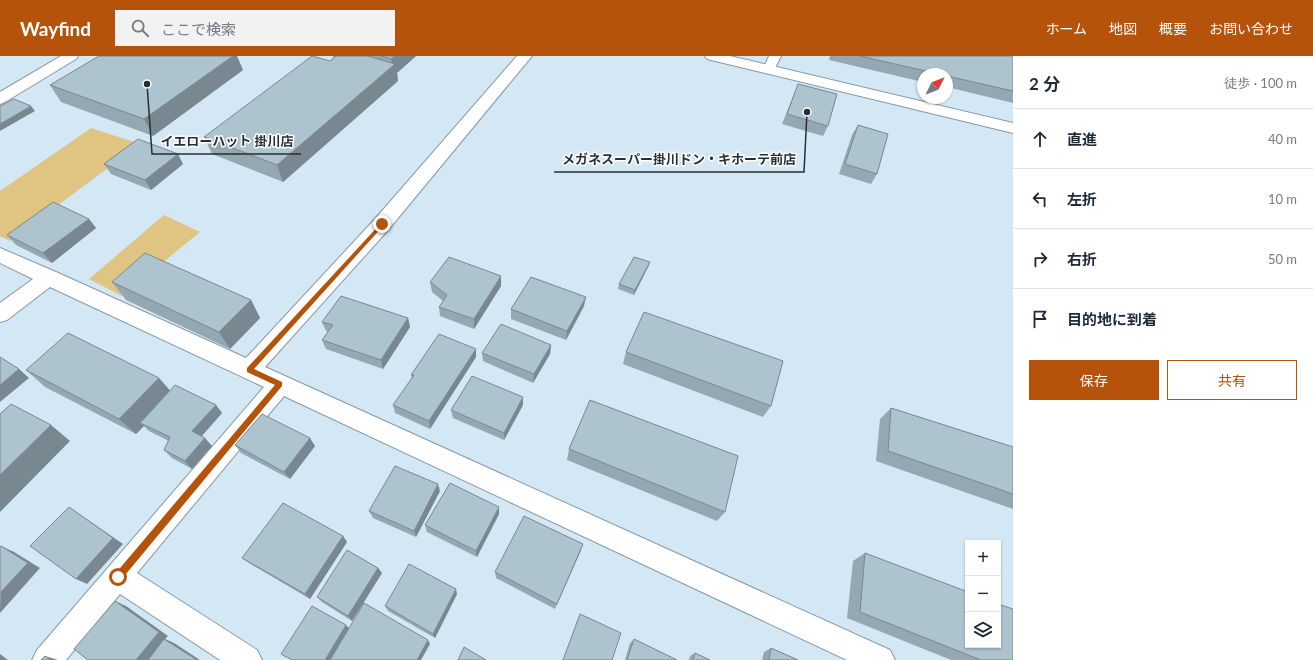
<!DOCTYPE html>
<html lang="ja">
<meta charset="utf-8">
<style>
:root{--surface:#fff;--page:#f2f2f3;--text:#1f2937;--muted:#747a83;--line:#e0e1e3;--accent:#b45309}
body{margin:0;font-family:Lato,"Noto Sans JP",sans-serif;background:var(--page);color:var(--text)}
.controls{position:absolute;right:12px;bottom:12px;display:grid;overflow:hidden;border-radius:0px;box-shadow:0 1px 3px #0004}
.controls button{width:36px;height:36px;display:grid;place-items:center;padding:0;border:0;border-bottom:1px solid var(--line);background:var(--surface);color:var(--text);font:20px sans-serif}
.compass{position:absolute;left:917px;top:12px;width:36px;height:36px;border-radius:50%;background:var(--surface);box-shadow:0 1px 3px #0004;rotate:48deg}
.stop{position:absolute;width:12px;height:12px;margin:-9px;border:3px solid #b45309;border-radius:50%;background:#fff}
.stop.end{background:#b45309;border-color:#fff;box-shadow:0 1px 4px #0008}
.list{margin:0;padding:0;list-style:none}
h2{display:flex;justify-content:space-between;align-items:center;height:52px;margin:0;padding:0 16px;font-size:17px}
h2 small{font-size:13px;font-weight:400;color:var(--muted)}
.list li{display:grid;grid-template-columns:26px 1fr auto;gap:12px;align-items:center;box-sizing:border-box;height:60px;padding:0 16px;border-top:1px solid var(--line)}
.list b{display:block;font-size:15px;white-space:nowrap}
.list em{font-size:13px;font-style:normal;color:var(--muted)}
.actions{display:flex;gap:8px;padding:12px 16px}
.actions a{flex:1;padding:9px 0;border:1px solid var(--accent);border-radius:0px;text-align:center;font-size:14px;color:var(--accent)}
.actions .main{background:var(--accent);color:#fff}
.icon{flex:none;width:22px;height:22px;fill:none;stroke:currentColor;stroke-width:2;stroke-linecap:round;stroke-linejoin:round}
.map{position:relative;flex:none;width:1013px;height:604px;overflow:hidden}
header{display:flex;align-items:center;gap:24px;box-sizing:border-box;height:56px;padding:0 20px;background:var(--accent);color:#fff}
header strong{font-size:19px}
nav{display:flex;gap:22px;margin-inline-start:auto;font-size:14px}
.search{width:280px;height:36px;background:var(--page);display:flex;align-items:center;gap:10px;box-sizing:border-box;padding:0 14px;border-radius:0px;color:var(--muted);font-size:15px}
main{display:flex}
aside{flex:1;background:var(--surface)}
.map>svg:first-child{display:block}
.green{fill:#dfc482}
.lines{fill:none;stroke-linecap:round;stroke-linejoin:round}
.lane-casing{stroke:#8599a4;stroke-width:2}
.street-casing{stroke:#8599a4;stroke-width:2}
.secondary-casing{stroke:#8599a4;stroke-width:2}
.lane{fill:#fff;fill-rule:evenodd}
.street{fill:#fff;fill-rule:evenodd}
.secondary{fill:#fff;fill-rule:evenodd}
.wall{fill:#95a8b1}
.shaded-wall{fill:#798890}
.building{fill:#adc3ce;stroke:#798890}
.route{fill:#b45309}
.leader{fill:none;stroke:#272f33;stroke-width:1.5}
.callout-dot{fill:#272f33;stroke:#fff;stroke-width:1.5}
.callout-label{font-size:13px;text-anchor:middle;font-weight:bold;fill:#272f33;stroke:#fff;stroke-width:3;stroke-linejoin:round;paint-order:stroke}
</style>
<header>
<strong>Wayfind</strong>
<div class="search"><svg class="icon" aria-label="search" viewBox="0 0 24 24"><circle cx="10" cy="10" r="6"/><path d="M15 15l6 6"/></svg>ここで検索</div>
<nav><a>ホーム</a><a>地図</a><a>概要</a><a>お問い合わせ</a></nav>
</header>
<main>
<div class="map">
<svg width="1013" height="604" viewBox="0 0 1013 604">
<rect width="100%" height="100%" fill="#d3e8f4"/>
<g class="green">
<polygon points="91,72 140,88 10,185 0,180 0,135"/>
<polygon points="164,159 200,176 122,240 89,223"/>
</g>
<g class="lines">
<defs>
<polygon id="lane" points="769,0 781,0 773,16 765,16 763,14"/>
<polygon id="street" points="517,0 532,0 389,173 265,311 890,594 895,604 847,604 284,340 137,517 257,594 262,604 220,604 120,538 66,604 32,604 37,594 264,331 50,231 7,264 0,266 0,247 33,223 0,207 0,192 56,216 246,302 375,163"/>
<g id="secondary">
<polygon points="61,0 78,0 76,3 5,46 0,48 0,36"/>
<polygon points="705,0 730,0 1013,67 1013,77 707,3"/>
</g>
</defs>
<use href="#lane" class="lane-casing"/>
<use href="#street" class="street-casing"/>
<use href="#secondary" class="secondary-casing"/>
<use href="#lane" class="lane"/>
<use href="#street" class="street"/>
<use href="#secondary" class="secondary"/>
</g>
<g class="wall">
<polygon points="333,0 416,0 397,17 398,25 283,126 212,98 204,81 330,5 334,1 333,1"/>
<polygon points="830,0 1013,0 1013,47 947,31 947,18 923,18 923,26 829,4"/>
<polygon points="243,14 153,80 61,46 50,29"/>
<polygon points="794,38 828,70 823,80 782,68"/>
<polygon points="858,69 877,118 871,128 839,118 852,79"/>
<polygon points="104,108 183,108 151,134 111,118"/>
<polygon points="89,163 96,172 52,207 16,189 7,179"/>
<polygon points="650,206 648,211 634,239 618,233 619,228"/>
<polygon points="112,226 251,244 260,262 230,293 126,244"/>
<polygon points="430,226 501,230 474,273 440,260 439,251 443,245 432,236"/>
<polygon points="584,250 566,284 511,263 511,253"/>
<polygon points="408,262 410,271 383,313 326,293 322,284 328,276 326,275 322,266"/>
<polygon points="551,289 550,298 533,327 483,305 482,297"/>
<polygon points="476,293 476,301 430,373 395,357 393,349 412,322 411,319"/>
<polygon points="626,296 771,350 763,361 623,308"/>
<polygon points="26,314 159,322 170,335 216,349 222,357 202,380 212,390 192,413 172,402 164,394 169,385 149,375 144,370 136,378 45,331"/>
<polygon points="523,349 504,384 453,362 451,354"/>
<polygon points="891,352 1013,391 1013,453 876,405 880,363"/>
<polygon points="235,389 315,390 290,423 241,397"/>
<polygon points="569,393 725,456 717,465 567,404"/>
<polygon points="440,435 416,481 373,462 369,455"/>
<polygon points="499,458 477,501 427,476 425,469"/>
<polygon points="343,480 347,486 310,543 249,507 242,502"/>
<polygon points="581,494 555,553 496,522 495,516"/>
<polygon points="865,497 1013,604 951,604 847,562 853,505"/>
<polygon points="378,512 382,517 352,565 322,546 317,541"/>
<polygon points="457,538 435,582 388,555 385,550"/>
<polygon points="634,583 677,604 625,604 630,587"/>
<polygon points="771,592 798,604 762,604 764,596"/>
<polygon points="695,597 710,604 689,604 690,600"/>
</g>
<g class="shaded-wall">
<polygon points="233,0 237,0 243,14 153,80 144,63"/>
<polygon points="395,0 416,0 397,17 398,25 283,126 277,109 393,10 391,3"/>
<polygon points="31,50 35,55 0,75 0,68"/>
<polygon points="178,98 183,108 151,134 145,124"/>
<polygon points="89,163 96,172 52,207 43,197"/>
<polygon points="650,206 648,211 634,239 635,234"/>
<polygon points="501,220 501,230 474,273 474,263"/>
<polygon points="586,241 584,250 566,284 567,275"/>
<polygon points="251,244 260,262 230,293 219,276"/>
<polygon points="408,262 410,271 383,313 381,304"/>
<polygon points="551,289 550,298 533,327 534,318"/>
<polygon points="476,293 476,301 430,373 429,365"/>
<polygon points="19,313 29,322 0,346 0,329"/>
<polygon points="159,322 174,339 140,367 144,370 136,378 119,363"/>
<polygon points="523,341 523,349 504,384 504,377"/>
<polygon points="216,349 222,357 199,383 192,375"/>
<polygon points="51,369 70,385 0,456 0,419"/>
<polygon points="205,382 212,390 192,413 185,405"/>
<polygon points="310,382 315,390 290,423 284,416"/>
<polygon points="438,428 440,435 416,481 414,475"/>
<polygon points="69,451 123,488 87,528 76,523"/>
<polygon points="499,451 499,458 477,501 476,495"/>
<polygon points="343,480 347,486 310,543 305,538"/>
<polygon points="583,488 581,494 555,553 557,548"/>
<polygon points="1,490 14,496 40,512 0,557"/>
<polygon points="378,512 382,517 352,565 348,560"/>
<polygon points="456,533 457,538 435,582 433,578"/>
<polygon points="115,545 126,550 168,580 165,583 174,587 200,604 136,604"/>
<polygon points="346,569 350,573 332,604 325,604"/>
<polygon points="428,584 430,588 421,604 417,604"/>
<polygon points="0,598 8,604 0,604"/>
<polygon points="45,600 58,604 50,604"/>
</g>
<g class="building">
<polygon points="99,0 233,0 144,63 50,29"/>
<polygon points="312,0 330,5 336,0 368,0 395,8 277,109 204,81"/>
<polygon points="381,0 395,0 391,3"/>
<polygon points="860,0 1013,0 1013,35 947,20 947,18 939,18"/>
<polygon points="798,28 837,38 828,70 787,58"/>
<polygon points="14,43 31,50 0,68 0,50"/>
<polygon points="858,69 888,78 877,118 845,108"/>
<polygon points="138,83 178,98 145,124 104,108"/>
<polygon points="53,146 89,163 43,197 7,179"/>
<polygon points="145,197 251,244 219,276 112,226"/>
<polygon points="449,201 501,220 474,263 439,251 447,239 430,226"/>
<polygon points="634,201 650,206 635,234 619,228"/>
<polygon points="531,221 586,241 567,275 511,253"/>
<polygon points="341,240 408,262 381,304 322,284 333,269 322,266"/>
<polygon points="644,256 783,305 771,350 626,296"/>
<polygon points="501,268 551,289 534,318 482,297"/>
<polygon points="68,277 159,322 119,363 26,314"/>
<polygon points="439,278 476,293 429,365 393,349 414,319 411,319"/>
<polygon points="0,301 19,313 0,329"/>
<polygon points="472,320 523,341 504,377 451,354"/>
<polygon points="175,329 216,349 192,375 205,382 185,405 164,394 170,381 140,367"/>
<polygon points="590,344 738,400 725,456 569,393"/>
<polygon points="11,348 51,369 0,419 0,358"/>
<polygon points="891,352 1013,391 1013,438 888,395"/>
<polygon points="262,358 310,382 284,416 235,389"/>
<polygon points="395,410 438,428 414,475 369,455"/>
<polygon points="450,427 499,451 476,495 425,469"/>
<polygon points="283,447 343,480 305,538 242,502"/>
<polygon points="69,451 113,482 76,523 30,490"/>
<polygon points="524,460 583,488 557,548 495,516"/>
<polygon points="1,490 28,507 0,537 0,491"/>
<polygon points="347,494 378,512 348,560 317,541"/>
<polygon points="865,497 968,536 968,589 998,589 998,548 1013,553 1013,604 981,604 860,556"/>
<polygon points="409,508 456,533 433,578 385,550"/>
<polygon points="115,545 159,576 136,604 88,604 74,593"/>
<polygon points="364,547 428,584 417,604 330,604"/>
<polygon points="312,550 346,569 325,604 292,604 281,598"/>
<polygon points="580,558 621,577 612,604 563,604"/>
<polygon points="164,583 197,604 148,604"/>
<polygon points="634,583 677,604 627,604"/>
<polygon points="464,591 486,604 458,604"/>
<polygon points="771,592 798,604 769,604"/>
<polygon points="695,597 710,604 693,604"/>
<polygon points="45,600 50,604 41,604"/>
</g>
<polygon class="route" points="382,166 385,168 384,169 254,313 282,326 282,330 121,524 115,524 115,518 275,329 247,316 247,312"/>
<path class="leader" d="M147 28L152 98H301M807 56L804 116H554"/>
<g class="callout-dot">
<circle cx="147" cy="28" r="4"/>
<circle cx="807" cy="56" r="4"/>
</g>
<g class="callout-label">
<text x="227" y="90">イエローハット 掛川店</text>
<text x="679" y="108">メガネスーパー掛川ドン・キホーテ前店</text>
</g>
</svg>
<div class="controls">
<button>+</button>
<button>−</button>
<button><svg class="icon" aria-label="layers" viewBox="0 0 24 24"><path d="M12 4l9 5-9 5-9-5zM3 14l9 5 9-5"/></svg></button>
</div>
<svg class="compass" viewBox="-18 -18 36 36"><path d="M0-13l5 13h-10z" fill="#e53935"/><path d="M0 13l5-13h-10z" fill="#747a83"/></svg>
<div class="stop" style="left:118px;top:521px"></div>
<div class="stop end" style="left:382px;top:168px"></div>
</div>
<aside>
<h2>2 分<small>徒歩 · 100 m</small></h2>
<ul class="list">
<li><svg class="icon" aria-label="ahead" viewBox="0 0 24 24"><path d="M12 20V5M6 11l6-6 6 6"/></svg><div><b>直進</b></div><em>40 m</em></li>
<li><svg class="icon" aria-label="left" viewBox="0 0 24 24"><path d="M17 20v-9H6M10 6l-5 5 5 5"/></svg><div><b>左折</b></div><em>10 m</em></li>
<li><svg class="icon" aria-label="right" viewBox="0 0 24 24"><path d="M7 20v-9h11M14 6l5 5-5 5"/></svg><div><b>右折</b></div><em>50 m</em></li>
<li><svg class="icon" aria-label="arrive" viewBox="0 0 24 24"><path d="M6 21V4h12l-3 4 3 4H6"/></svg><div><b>目的地に到着</b></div></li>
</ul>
<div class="actions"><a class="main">保存</a><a>共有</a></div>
</aside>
</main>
